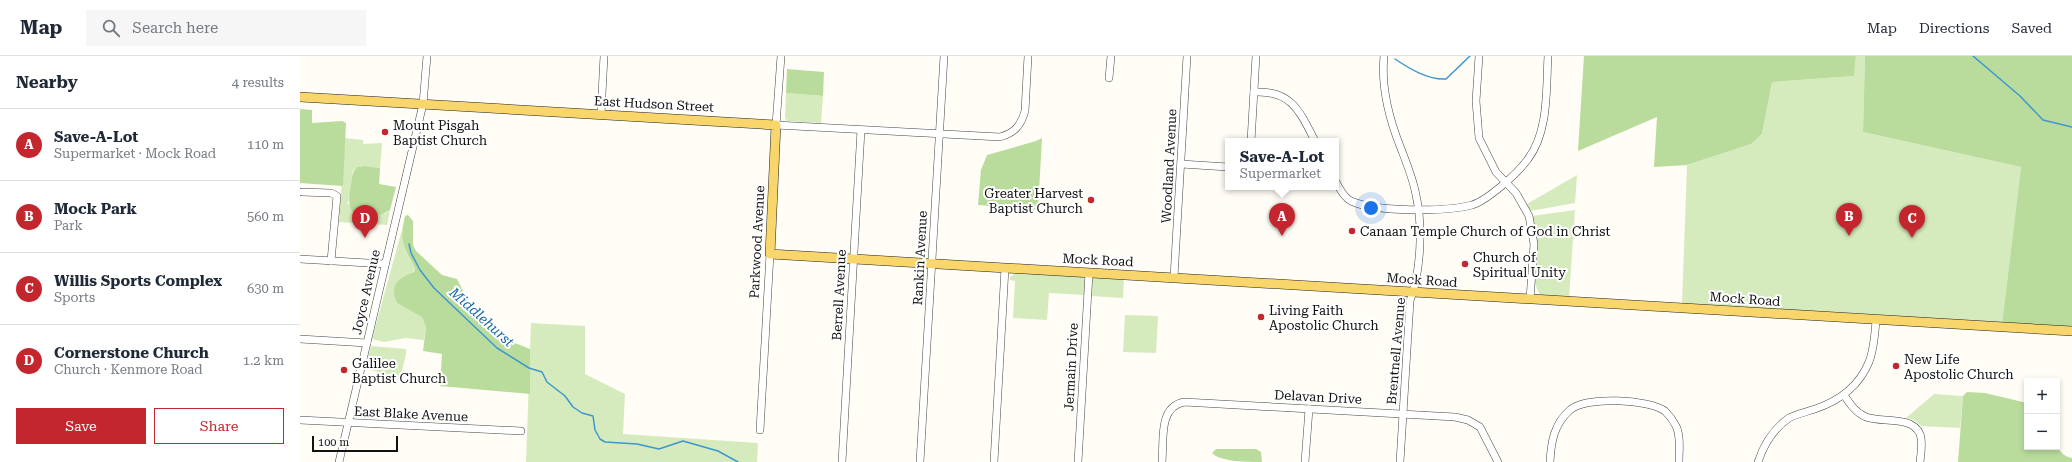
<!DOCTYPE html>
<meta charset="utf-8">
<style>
:root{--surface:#fff;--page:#f6f6f7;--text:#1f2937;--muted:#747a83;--line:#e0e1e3;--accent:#c4262e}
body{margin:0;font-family:"Roboto Serif",serif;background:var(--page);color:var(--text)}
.controls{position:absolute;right:12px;bottom:12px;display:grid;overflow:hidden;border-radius:0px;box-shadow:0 2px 6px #0003}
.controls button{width:36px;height:36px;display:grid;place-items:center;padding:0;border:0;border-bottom:1px solid var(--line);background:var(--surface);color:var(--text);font:20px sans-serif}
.scale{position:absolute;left:12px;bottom:10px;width:86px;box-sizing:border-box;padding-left:4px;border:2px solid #111;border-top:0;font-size:11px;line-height:14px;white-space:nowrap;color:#111;-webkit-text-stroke:3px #fff;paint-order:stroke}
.you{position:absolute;left:1071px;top:152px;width:14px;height:14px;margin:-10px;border:3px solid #fff;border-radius:50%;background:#1a73e8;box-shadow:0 0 0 6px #1a73e833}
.badge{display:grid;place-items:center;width:26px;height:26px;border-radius:50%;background:var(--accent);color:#fff;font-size:13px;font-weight:700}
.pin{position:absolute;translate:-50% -33px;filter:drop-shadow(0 1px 2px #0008)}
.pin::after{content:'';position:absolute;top:21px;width:14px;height:12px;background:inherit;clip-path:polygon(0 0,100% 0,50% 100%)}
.popup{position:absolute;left:925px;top:82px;width:114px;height:52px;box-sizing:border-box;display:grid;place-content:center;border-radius:0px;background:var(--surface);filter:drop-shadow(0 1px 3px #0005);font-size:13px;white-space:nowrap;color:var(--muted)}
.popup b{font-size:15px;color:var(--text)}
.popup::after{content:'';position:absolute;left:50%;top:100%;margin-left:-8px;border:8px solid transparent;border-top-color:var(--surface)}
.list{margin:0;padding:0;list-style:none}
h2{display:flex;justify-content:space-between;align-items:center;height:52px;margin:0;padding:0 16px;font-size:17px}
h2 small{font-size:13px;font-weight:400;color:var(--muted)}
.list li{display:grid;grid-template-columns:26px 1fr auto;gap:12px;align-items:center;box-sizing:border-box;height:72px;padding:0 16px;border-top:1px solid var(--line)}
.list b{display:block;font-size:15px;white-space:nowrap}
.list p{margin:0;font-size:13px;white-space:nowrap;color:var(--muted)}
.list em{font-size:13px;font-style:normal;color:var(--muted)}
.actions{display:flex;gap:8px;padding:12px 16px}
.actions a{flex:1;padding:9px 0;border:1px solid var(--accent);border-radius:0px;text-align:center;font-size:14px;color:var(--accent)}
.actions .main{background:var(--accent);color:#fff}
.icon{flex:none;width:22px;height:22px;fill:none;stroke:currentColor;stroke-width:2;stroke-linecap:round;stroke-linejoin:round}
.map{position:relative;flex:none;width:1772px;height:406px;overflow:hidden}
header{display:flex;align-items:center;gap:24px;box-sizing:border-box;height:56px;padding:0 20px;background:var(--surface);border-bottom:1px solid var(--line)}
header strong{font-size:19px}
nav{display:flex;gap:22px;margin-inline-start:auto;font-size:14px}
.search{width:280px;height:36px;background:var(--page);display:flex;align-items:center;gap:10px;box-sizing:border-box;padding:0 14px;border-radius:0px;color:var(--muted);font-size:15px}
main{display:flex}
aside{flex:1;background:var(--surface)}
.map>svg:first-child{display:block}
.green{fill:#d5ebbd}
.forest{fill:#b9dc9c}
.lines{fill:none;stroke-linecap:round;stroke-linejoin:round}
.stream{stroke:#3f96cf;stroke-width:1.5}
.minor-casing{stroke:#444;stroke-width:8}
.major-casing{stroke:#222;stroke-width:10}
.minor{stroke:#fff;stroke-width:7}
.major{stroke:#f9d66b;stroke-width:9}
.poi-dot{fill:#c4262e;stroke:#fff;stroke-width:1.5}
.labels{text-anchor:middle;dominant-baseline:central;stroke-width:4;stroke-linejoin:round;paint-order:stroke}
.street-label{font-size:13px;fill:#111;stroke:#fff}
.poi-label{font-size:13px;fill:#111;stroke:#fff;text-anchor:start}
.water-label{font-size:14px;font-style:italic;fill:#1768a6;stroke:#fff}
</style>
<header>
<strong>Map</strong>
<div class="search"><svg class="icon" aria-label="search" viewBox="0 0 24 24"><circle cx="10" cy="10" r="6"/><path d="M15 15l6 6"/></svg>Search here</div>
<nav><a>Map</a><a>Directions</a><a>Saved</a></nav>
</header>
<main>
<aside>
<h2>Nearby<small>4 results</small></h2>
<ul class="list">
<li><span class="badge">A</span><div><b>Save-A-Lot</b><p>Supermarket · Mock Road</p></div><em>110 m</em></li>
<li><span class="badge">B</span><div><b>Mock Park</b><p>Park</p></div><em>560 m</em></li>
<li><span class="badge">C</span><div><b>Willis Sports Complex</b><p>Sports</p></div><em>630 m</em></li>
<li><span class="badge">D</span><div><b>Cornerstone Church</b><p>Church · Kenmore Road</p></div><em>1.2 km</em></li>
</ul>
<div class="actions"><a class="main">Save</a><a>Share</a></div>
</aside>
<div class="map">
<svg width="1772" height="406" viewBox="0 0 1772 406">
<rect width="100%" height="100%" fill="#fffdf5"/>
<g class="green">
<polygon points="1556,0 1565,0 1563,76 1721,111 1702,268 1382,249 1387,109 1451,88 1462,78 1472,26 1554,20"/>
<polygon points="486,37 523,40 521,67 487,65 485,62"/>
<polygon points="45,82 63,84 63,88 82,87 80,112 65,110 57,111 53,115 48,148 85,158 90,154 87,169 39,166"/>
<polygon points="1277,119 1275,147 1230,155 1227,148"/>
<polygon points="1275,154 1269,242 1241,241 1235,228 1237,180 1232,160"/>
<path d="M103,170C101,191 105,194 115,212L97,247L122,260L126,271L124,284L105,282L84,286L72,283Z"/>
<polygon points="718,216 782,220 785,224 784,239 749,237 747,264 713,262 715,225 710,224 710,221"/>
<polygon points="794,221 824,222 823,242 791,240 792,225"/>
<polygon points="825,259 858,260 856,297 823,296"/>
<polygon points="231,267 285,270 285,318 325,338 323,378 458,387 457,406 226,406"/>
<polygon points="71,290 106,293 106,298 100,323 65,312"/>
<polygon points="1634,338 1663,340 1660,372 1621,370 1614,364 1606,362"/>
</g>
<g class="forest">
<polygon points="1284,0 1556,0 1554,20 1472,26 1462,78 1451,88 1387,109 1354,111 1357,61 1278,95"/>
<polygon points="1565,0 1772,0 1772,271 1702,268 1721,111 1563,76"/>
<polygon points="487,13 524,16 523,40 486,37"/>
<polygon points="0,53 12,54 12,67 42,65 46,67 43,130 0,127"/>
<polygon points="742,82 738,154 678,149 681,114 687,99 736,85"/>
<path d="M65,110L80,112L79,128L96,131L90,154C84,158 79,159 72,160C48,165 47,147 51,128C52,122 52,116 57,111Z"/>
<path d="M108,159L113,165V189L116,195L142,219L157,223L168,245L205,283L230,293V338L140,330L142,298L123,295L126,271L122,261L97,247C89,228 98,223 114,216L115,212C103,190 99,186 105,160Z"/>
<path d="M1667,336L1685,337L1727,347V391H1757V381C1758,393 1760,399 1772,402V406H1658L1663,340Z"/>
<path d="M916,393H956L961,396L962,406C949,406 920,406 912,397Z"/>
</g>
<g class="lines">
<g class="stream">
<polyline points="1673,0 1720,40 1743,64 1772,71"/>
<path d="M1095,3C1110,13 1128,24 1146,23L1170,0"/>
<polyline points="109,188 111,197 120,214 134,232 197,292 229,312 242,316 247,326 265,340 273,351 282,357 293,360 295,374 300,383 305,386 337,388 359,393 383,385 418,395 438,406"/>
</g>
<defs>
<g id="minor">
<path d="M481,0L476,69L700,81C715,77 721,69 725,55L728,0"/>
<path d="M1084,0C1081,29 1089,62 1100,90C1106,106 1113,122 1116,139C1123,170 1121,215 1110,245L1100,406"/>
<polyline points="1179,0 1176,45 1179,82 1196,116 1216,137 1229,160 1234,188 1230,243"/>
<polyline points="809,22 811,0"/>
<path d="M954,36C992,34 1000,56 1015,85"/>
<polyline points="301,57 304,0"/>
<polyline points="951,85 956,0"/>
<polyline points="881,108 928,111"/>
<path d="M1036,126C1039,132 1045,142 1051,145C1075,156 1145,156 1172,149C1188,144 1218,117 1228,103C1249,75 1246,33 1248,0"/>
<polyline points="2,136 31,137 37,140 31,205"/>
<polyline points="0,203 85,208"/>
<polyline points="874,221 887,0"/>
<polyline points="0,283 67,287"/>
<path d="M1544,339C1550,348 1556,357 1566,361C1581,367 1612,359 1620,378C1623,386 1621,398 1620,406"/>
<polyline points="0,364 221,375"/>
<polyline points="460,374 470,198"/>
<polyline points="39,406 123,48 127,0"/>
<polyline points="542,406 561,74"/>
<polyline points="620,406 644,0"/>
<polyline points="694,406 705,212"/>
<polyline points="778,406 789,217"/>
<path d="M862,406C864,385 858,351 884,346L1155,361L1168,364L1180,371L1198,406"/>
<polyline points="1005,406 1009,353"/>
<path d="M1250,406C1251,386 1254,368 1270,354C1286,340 1349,343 1365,355C1368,358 1374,366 1376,370C1381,380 1379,395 1379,406"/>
<path d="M1458,406C1464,388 1473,373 1489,362C1497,358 1506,356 1515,353C1539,345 1559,330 1569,306C1574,293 1575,278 1576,264"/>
</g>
<polyline id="major" points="0,41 476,69 470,198 1772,275"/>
</defs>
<use href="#minor" class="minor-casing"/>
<use href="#major" class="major-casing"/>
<use href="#minor" class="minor"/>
<use href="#major" class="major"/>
</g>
<g class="poi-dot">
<circle cx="85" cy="76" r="4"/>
<circle cx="791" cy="144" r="4"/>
<circle cx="1052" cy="175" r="4"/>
<circle cx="1165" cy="208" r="4"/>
<circle cx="961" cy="261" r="4"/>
<circle cx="1596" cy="310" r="4"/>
<circle cx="44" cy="314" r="4"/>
</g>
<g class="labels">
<g class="street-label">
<text transform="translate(354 48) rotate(3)">East Hudson Street</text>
<text transform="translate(869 110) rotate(-87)">Woodland Avenue</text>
<text transform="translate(457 186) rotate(-87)">Parkwood Avenue</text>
<text transform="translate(620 202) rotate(-87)">Rankin Avenue</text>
<text transform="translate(798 204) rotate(3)">Mock Road</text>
<text transform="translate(1122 224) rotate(4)">Mock Road</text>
<text transform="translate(66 236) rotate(-77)">Joyce Avenue</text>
<text transform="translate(539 239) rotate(-87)">Berrell Avenue</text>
<text transform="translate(1445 243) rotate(4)">Mock Road</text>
<text transform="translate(1096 295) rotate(-85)">Brentnell Avenue</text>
<text transform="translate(771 311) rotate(-87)">Jermain Drive</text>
<text transform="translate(1018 341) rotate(3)">Delavan Drive</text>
<text transform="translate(111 358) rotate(3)">East Blake Avenue</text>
</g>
<g class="poi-label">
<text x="93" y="69">Mount Pisgah<tspan x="93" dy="15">Baptist Church</tspan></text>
<text x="783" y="137" text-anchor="end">Greater Harvest<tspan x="783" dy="15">Baptist Church</tspan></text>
<text x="1060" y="175">Canaan Temple Church of God in Christ</text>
<text x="1173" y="201">Church of<tspan x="1173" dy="15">Spiritual Unity</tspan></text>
<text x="969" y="254">Living Faith<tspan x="969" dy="15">Apostolic Church</tspan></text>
<text x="1604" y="303">New Life<tspan x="1604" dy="15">Apostolic Church</tspan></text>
<text x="52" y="307">Galilee<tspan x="52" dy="15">Baptist Church</tspan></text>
</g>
<g class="water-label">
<text transform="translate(182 261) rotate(42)">Middlehurst</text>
</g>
</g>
</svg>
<div class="controls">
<button>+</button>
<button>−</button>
</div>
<div class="scale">100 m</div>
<div class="you"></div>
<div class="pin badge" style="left:982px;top:180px">A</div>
<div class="popup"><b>Save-A-Lot</b>Supermarket</div>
<div class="pin badge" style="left:1549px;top:180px">B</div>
<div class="pin badge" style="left:1612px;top:182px">C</div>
<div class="pin badge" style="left:65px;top:182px">D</div>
</div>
</main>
